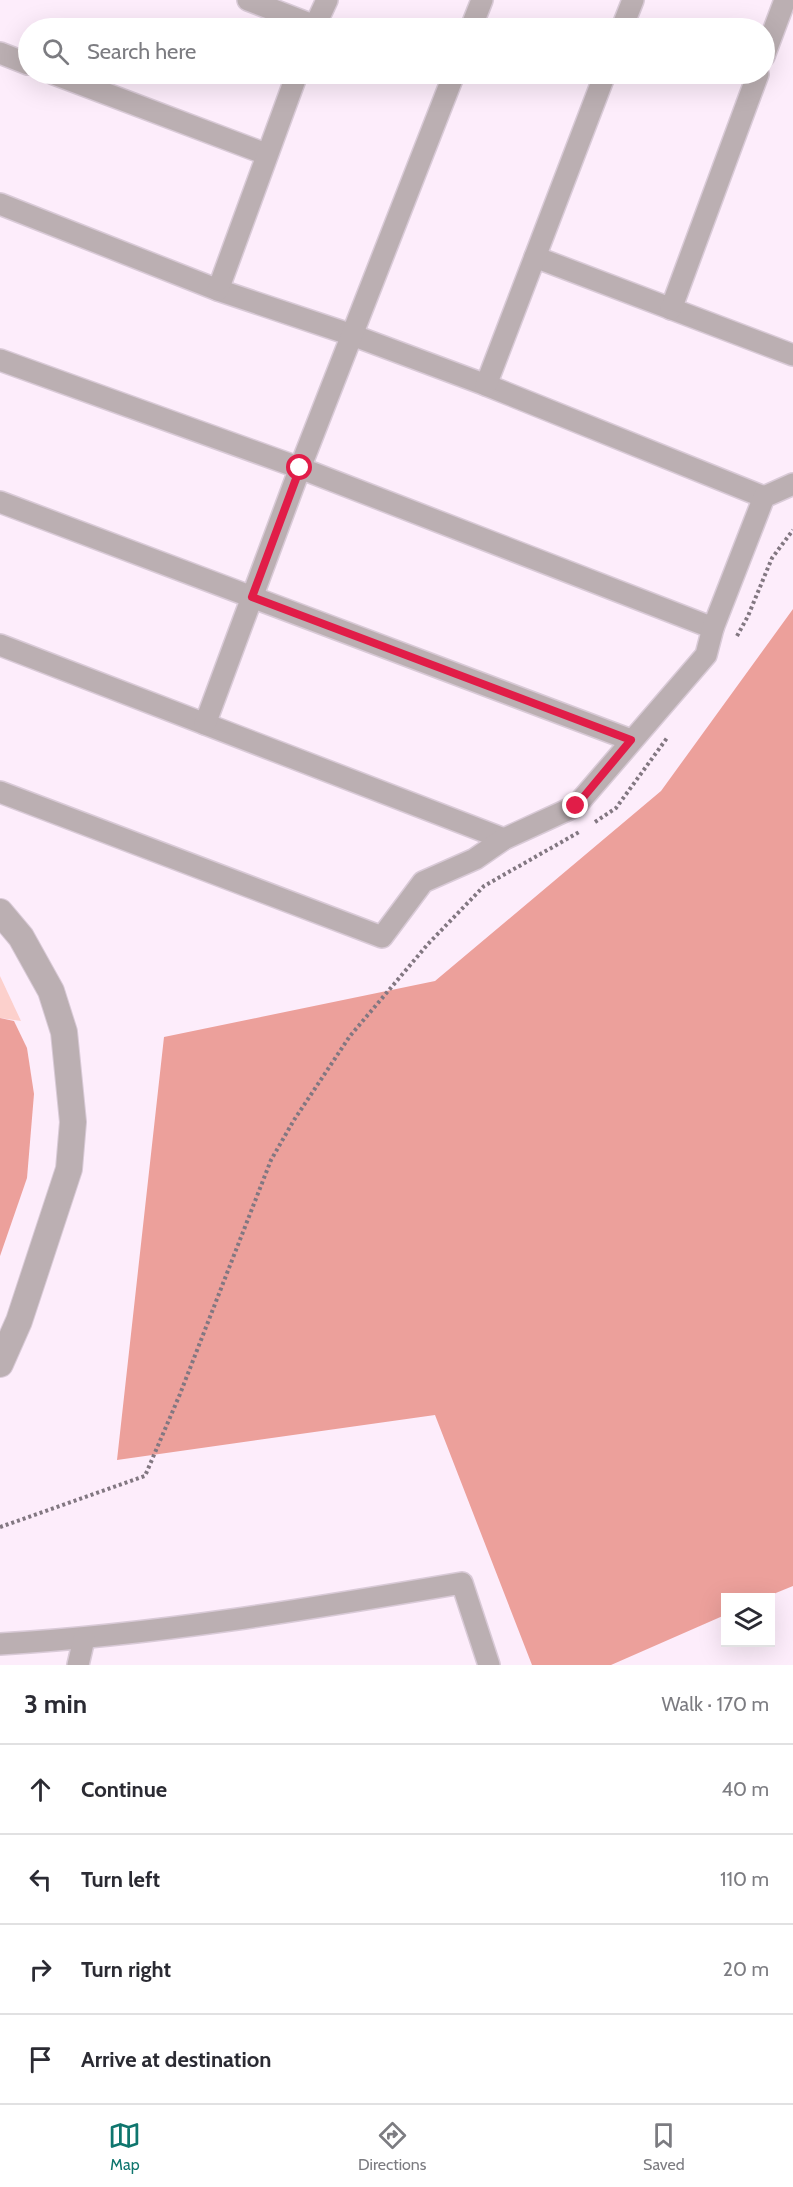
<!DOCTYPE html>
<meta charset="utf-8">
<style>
:root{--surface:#fff;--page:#f7f7f7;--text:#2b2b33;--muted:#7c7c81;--line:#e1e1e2;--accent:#0f766e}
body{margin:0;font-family:Cabin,sans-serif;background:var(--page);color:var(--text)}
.controls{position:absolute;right:18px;bottom:18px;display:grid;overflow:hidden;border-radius:0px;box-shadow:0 6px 24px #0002}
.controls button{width:54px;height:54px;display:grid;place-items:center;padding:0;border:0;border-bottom:2px solid var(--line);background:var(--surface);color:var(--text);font:30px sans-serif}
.stop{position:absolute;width:18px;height:18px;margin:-14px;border:4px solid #e11d48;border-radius:50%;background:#fff}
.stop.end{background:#e11d48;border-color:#fff;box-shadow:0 2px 6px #0008}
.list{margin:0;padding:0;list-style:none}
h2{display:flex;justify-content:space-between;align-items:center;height:78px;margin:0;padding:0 24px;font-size:26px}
h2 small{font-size:20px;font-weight:400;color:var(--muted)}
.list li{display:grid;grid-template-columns:39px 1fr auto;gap:18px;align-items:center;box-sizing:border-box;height:90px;padding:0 24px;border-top:2px solid var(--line)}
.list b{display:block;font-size:22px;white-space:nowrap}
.list em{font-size:20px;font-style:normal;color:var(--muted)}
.icon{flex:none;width:33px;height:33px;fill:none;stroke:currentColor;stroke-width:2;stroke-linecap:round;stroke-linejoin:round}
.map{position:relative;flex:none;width:793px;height:1665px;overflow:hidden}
.search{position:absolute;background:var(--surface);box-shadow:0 6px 24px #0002;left:18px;right:18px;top:18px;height:66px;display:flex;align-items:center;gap:15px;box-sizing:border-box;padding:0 21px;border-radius:33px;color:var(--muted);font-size:22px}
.sheet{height:438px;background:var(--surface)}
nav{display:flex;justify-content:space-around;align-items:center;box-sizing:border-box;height:84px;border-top:2px solid var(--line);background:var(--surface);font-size:16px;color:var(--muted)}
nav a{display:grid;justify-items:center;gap:3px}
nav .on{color:var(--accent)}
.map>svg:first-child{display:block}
.green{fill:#fcd0cc}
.forest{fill:#eca09b}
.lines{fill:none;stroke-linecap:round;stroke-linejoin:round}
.minor-casing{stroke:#d9cad7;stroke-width:24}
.tertiary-casing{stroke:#d9cad7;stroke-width:28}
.path{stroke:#827781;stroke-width:4;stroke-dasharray:3 3;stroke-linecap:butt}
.minor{stroke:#bbafb2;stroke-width:21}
.tertiary{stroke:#bbafb2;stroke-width:26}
.route{stroke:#e11d48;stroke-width:8}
</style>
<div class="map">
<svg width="793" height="1665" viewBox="0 0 793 1665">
<rect width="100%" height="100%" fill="#fdedfb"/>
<polygon class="green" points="0,976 21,1021 0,1018"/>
<g class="forest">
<polygon points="793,609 793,1586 766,1597 726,1598 725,1615 611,1665 532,1665 435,1415 117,1460 164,1037 435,981 661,791"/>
<polygon points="0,1018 14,1021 27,1048 34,1094 27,1178 0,1256"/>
</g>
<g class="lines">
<defs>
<g id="minor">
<polyline points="248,0 315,26"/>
<polyline points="314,28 327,0"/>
<polyline points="471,28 482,0"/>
<polyline points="622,28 633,0"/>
<polyline points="0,53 28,64"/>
<polyline points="764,56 785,0"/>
<polyline points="54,74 266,154"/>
<polyline points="0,204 218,290 352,335 486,385 764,497"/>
<polyline points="535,257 793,355"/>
<polyline points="218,290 297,74"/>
<polyline points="671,309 758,74"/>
<polyline points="0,360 300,468 713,628"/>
<polyline points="486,385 605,74"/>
<polyline points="0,502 631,740"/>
<polyline points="0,645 504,839"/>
<polyline points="205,724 300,468 454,74"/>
<polyline points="0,792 382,937 423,882 475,859 504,839 576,806 706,655 713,628 764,497 793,484"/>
<path d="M0,1644C155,1635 309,1609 462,1583L489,1665"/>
<polyline points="78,1665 84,1639"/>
</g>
<polyline id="tertiary" points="0,912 21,937 51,991 64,1032 73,1122 69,1169 19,1321 0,1364"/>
</defs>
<use href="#minor" class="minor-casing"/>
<use href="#tertiary" class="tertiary-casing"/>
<g class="path">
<polyline points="737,636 748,616 772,558 793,530"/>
<polyline points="595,822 616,808 667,738"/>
<polyline points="0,1527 145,1476 180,1394 271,1160 294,1120 350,1036 428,944 484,886 581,831"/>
</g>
<use href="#minor" class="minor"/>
<use href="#tertiary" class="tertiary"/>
</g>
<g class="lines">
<polyline class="route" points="300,468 252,597 631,740 576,806"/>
</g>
</svg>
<div class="controls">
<button><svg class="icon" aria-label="layers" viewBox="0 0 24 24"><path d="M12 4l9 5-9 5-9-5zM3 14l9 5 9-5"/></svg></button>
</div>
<div class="stop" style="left:300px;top:468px"></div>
<div class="stop end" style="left:576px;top:806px"></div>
<div class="search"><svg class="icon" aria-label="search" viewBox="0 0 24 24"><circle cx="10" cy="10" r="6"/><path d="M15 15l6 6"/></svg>Search here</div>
</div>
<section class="sheet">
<h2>3 min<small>Walk · 170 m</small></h2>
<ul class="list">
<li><svg class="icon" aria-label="ahead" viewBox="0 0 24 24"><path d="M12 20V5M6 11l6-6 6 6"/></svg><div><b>Continue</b></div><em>40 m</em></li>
<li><svg class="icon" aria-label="left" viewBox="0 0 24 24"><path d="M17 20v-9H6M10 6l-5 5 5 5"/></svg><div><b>Turn left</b></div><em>110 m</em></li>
<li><svg class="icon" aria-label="right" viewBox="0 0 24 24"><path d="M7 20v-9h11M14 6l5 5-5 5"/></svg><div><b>Turn right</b></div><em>20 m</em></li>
<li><svg class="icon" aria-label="arrive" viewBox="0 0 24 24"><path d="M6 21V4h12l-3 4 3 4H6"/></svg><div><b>Arrive at destination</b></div></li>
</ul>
</section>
<nav>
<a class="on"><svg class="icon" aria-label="map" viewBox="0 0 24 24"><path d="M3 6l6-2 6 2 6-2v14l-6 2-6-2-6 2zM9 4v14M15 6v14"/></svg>Map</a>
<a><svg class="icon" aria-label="directions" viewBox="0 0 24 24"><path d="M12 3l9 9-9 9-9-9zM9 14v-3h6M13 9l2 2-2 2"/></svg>Directions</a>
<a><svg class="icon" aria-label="saved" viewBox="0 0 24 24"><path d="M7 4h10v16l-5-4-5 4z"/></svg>Saved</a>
</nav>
